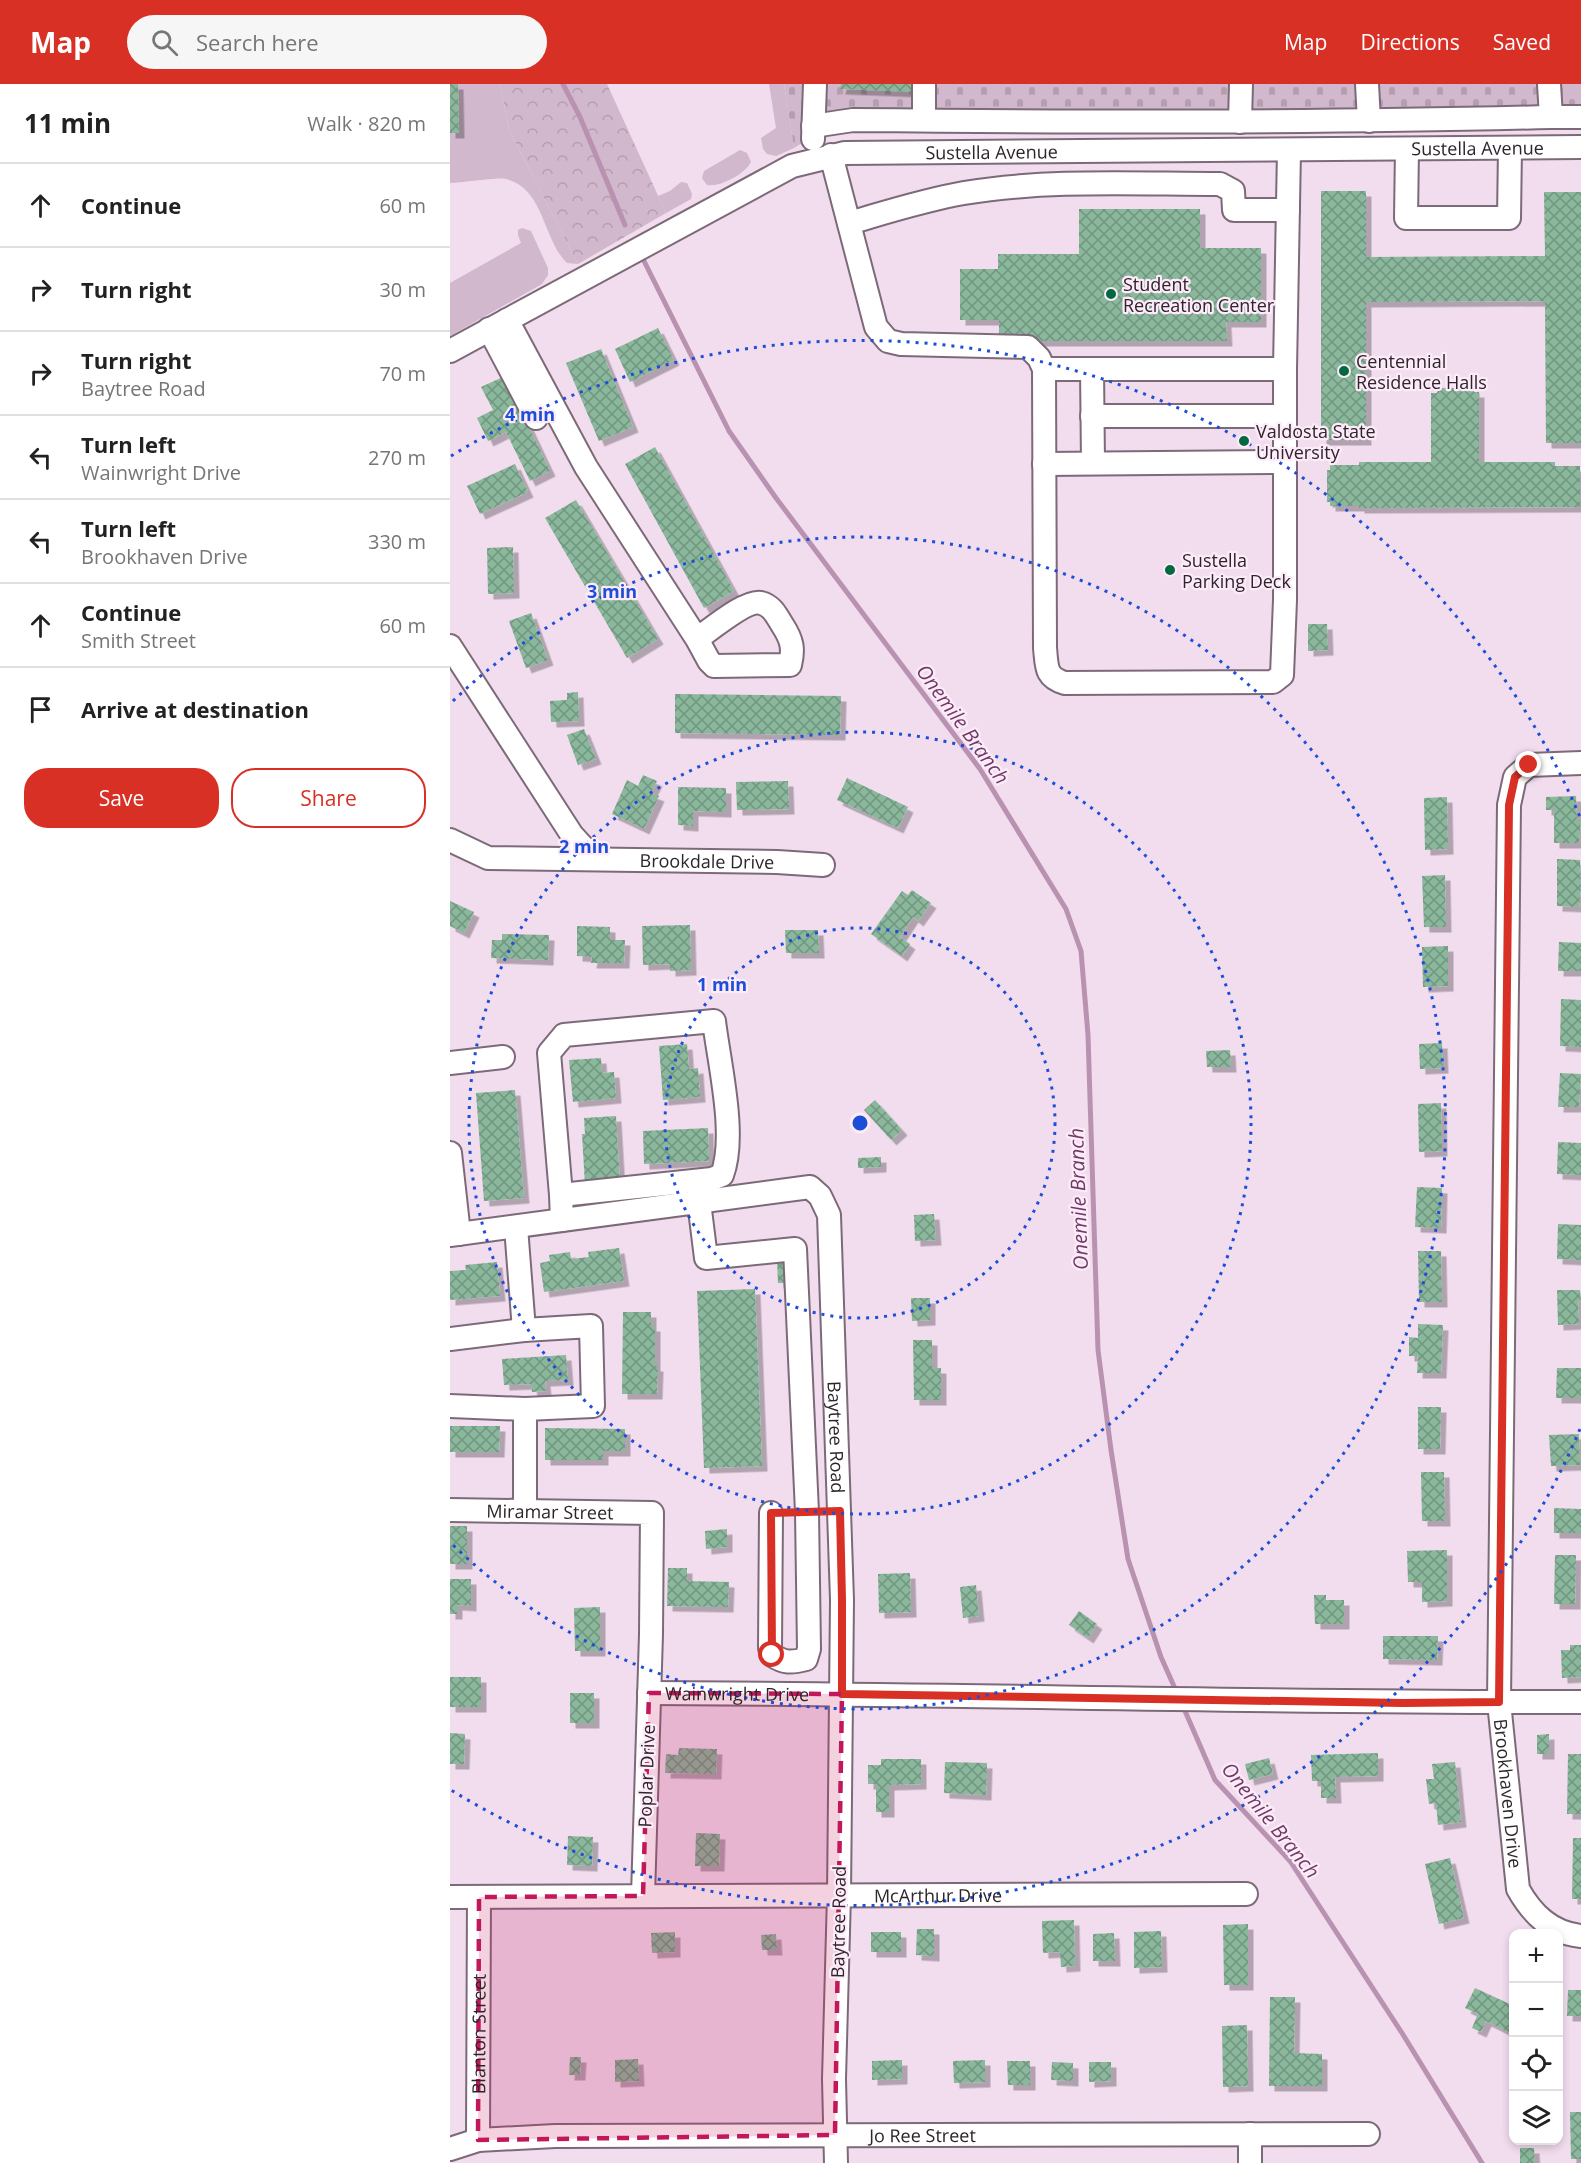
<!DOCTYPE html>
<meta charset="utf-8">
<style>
:root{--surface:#fff;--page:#f6f6f6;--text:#222;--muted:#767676;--line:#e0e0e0;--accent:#d93025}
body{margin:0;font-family:"Open Sans",sans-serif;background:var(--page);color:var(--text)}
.controls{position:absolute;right:18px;bottom:18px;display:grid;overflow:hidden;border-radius:12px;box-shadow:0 3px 9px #0003}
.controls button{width:54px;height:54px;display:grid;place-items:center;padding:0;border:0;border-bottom:2px solid var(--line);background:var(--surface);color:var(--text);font:30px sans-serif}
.stop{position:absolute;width:18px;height:18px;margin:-14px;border:4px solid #d93025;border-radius:50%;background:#fff}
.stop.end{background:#d93025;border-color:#fff;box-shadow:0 2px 6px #0008}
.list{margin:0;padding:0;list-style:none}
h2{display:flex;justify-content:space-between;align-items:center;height:78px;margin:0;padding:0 24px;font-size:26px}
h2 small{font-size:20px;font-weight:400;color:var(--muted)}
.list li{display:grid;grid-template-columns:39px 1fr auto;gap:18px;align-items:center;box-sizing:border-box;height:84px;padding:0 24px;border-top:2px solid var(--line)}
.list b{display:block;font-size:22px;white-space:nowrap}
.list p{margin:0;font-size:20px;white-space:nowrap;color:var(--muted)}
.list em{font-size:20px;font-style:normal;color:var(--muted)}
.actions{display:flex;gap:12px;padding:18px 24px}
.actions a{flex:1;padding:14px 0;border:2px solid var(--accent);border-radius:24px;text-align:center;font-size:21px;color:var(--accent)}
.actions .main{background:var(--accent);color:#fff}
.icon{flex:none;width:33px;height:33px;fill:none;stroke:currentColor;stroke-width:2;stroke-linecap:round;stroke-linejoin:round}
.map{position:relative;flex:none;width:1131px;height:2079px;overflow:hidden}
header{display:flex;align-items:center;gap:36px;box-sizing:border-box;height:84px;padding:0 30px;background:var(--accent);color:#fff}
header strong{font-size:28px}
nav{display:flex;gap:33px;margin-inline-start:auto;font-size:21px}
.search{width:420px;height:54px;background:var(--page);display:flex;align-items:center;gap:15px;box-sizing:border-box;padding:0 21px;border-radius:33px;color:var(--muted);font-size:22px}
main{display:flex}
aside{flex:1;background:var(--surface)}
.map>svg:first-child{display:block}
.grass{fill:#d1b8cc}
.forest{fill:url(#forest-crowns)}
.cemetery{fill:url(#cemetery-stones)}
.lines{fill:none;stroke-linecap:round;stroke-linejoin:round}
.stream{stroke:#b992b1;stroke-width:5}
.building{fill:url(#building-cross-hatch);filter:url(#shadow)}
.minor-casing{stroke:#7d6a79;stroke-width:26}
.minor{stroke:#fff;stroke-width:22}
.route{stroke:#d93025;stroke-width:8}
.marked{fill:#c2185b;fill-opacity:0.2;stroke:#c2185b;stroke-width:4.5;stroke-dasharray:12 8;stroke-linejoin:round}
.ring{fill:none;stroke:#1d4ed8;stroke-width:3;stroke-dasharray:3 6}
.poi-dot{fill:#00693f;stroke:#fdebf9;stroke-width:2}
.labels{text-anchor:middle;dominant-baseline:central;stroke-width:4.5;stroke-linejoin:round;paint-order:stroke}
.street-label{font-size:18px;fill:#2d252b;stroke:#fdebf9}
.poi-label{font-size:18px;fill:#2d252b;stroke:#fdebf9;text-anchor:start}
.water-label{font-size:20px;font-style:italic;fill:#6e3b66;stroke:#fdebf9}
.centre{fill:#1d4ed8;stroke:#fdebf9;stroke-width:3}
.ring-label{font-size:18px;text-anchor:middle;font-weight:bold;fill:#1d4ed8;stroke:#fdebf9;stroke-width:4.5;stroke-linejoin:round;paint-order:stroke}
</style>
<header>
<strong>Map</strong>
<div class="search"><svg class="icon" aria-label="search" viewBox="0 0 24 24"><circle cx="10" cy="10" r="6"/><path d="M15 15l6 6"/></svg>Search here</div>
<nav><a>Map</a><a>Directions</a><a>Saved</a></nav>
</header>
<main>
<aside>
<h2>11 min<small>Walk · 820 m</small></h2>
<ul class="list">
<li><svg class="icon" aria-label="ahead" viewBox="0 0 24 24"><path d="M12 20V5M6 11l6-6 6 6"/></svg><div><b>Continue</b></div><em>60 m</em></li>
<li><svg class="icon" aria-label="right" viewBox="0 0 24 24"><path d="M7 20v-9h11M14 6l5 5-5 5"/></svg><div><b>Turn right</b></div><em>30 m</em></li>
<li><svg class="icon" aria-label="right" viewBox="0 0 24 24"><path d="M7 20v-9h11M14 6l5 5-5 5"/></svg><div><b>Turn right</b><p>Baytree Road</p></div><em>70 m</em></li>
<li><svg class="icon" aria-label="left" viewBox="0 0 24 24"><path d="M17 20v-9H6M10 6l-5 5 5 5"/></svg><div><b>Turn left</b><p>Wainwright Drive</p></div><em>270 m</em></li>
<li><svg class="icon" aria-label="left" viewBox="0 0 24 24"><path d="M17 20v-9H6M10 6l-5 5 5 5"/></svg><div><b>Turn left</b><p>Brookhaven Drive</p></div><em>330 m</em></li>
<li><svg class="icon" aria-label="ahead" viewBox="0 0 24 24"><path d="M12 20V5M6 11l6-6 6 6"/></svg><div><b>Continue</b><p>Smith Street</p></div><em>60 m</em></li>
<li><svg class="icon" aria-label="arrive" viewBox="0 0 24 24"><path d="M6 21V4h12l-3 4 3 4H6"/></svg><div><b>Arrive at destination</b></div></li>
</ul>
<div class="actions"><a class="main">Save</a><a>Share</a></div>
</aside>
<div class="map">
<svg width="1131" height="2079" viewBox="0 0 1131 2079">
<defs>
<pattern id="forest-crowns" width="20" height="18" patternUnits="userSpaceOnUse" patternTransform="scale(1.5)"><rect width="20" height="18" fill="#d1b8cc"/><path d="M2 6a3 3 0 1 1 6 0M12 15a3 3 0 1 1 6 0" fill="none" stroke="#b49eaf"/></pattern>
<pattern id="cemetery-stones" width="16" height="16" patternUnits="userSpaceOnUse" patternTransform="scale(1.5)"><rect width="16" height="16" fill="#d1b8cc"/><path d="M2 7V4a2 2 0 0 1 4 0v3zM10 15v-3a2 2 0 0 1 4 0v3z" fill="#b49eaf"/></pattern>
<pattern id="building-cross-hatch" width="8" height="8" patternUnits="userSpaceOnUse" patternTransform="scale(1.5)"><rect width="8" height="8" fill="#8ab89c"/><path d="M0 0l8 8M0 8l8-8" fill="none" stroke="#71957f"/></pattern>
<filter id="shadow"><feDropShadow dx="5.5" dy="5.5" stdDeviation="0" flood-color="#0004"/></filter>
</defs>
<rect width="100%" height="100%" fill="#f2ddee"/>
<g class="grass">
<path d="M8,0H50L59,46L128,180L117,179C93,156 94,104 56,95C47,93 12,99 0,99V49H9Z"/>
<polygon points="319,0 334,0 344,64 326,72 317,70 313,65 311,54 326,44"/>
<path d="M290,66L297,69L301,78C295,90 271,103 257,101L252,94L254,87Z"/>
<polygon points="231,98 237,99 242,110 241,115 216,129 208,112 220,107"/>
<polygon points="72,144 81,147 98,184 98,191 92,200 0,252 0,199 71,159 68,151 68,146"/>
</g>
<polygon class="forest" points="50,0 157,0 216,129 128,180 59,46"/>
<polygon class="cemetery" points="334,0 1131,0 1131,32 375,45 344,64"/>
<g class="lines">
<g class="stream">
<polyline points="113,0 130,33 175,141"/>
<polyline points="194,177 279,347 326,414 530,685 616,825 631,867 638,951 648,1266 661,1366 678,1475 711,1573 727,1609"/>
<polyline points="732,1620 765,1696 840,1777 952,1949 1032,2079"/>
</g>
</g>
<g class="building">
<polygon points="0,0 8,0 9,49 0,49"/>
<polygon points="391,0 464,0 464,8 390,5"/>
<polygon points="871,107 916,107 916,173 1095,172 1094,108 1131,108 1131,359 1096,359 1095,217 916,218 916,356 871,356"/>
<polygon points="629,125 750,125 750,164 811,164 811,238 776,238 777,257 549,257 549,236 510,236 510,185 548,185 548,170 629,170"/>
<polygon points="208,244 224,276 180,298 165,265"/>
<polygon points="151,265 183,343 149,357 116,279"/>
<polygon points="55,292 100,387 80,397 56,348 38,357 27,334 43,326 31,303"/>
<polygon points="987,304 1024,304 1024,308 1029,308 1029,378 1105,378 1105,382 1130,382 1130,423 909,424 909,422 880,422 880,418 877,418 877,386 880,386 880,381 909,381 909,378 981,378 981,309 987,309"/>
<polygon points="205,363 284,507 254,524 175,380"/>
<polygon points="65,380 78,408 30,430 17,402"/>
<polygon points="126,416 208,555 177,574 95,434"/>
<polygon points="63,463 64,509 38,510 37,464"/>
<polygon points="81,529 98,576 76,584 59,537"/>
<polygon points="858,540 877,540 878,566 858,567"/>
<polygon points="128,608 129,637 101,638 100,617 117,616 117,609"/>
<polygon points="225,610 391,612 390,651 225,649"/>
<polygon points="134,645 146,675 128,681 117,651"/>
<polygon points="193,691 207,697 201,709 209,712 194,745 162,730 177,696 188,702"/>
<polygon points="397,694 458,723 448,744 387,716"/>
<polygon points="338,697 339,725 287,726 286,698"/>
<polygon points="228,703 276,704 276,728 243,727 243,742 228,741"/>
<polygon points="1126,712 1127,736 1131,736 1129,759 1104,759 1104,726 1096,726 1096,713"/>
<polygon points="997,713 998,765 975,766 974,714"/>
<polygon points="1107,775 1130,776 1131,802 1129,823 1107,822"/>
<polygon points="995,791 996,843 974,843 972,792"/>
<polygon points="462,806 481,819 468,837 463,833 450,853 460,860 452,872 421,850 452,807 458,811"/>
<polygon points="0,817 24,828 14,849 0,842"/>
<polygon points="240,841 241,886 220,887 220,880 193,881 192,842"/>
<polygon points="127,842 160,843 160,856 175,856 174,879 141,879 142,873 127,872"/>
<polygon points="335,846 368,846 369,869 336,869"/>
<polygon points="52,850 99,851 98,876 41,874 42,856 52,856"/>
<polygon points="1109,858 1131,859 1131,887 1108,887"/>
<polygon points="998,862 998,902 973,903 972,863"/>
<polygon points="1111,915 1131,916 1131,963 1110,962"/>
<polygon points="992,959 993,984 970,985 969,960"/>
<polygon points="237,960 239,985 248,984 250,1013 213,1016 209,962"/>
<polygon points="780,966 781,983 757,983 756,967"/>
<polygon points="151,974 152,989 164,988 166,1014 123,1018 119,976"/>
<polygon points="1110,989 1131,990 1129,1023 1108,1023"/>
<polygon points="65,1006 74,1114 34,1117 26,1009"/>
<polygon points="425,1016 452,1046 441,1056 414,1026"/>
<polygon points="991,1019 992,1067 969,1068 968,1020"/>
<polygon points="166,1032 170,1099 135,1101 132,1050 135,1050 134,1034"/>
<polygon points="258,1044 259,1077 194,1080 193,1047"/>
<polygon points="1108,1058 1131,1059 1131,1091 1107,1090"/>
<polygon points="431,1073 431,1083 408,1084 408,1074"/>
<polygon points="967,1103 992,1104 991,1144 965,1143"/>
<polygon points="484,1130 486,1156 465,1157 464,1131"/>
<polygon points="1108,1140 1131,1141 1131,1176 1107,1175"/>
<polygon points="169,1164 174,1197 94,1208 90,1179 100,1177 99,1171 120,1168 121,1175 139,1173 138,1168"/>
<polygon points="968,1167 991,1167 992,1218 969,1218"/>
<polygon points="327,1177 339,1177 339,1199 328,1199"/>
<polygon points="47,1178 50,1212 0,1216 0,1187 16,1186 15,1181"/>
<polygon points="305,1205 312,1382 254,1384 247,1207"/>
<polygon points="1107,1206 1130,1206 1131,1217 1128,1218 1129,1240 1108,1241"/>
<polygon points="461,1214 480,1214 480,1236 462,1237"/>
<polygon points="173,1228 201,1228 201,1242 205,1242 205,1282 208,1282 207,1310 172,1310"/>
<polygon points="968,1240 993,1241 991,1289 967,1289 968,1272 959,1272 959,1253 968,1254"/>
<polygon points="463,1256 482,1256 482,1284 491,1284 491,1316 464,1316"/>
<polygon points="116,1271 118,1296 95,1297 96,1307 82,1308 81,1300 54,1301 52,1275"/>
<polygon points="1107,1284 1131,1284 1131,1314 1106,1314"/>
<polygon points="968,1323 991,1323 990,1365 968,1365"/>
<polygon points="0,1342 50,1342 49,1368 0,1368"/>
<polygon points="95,1344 175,1345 175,1367 153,1367 153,1376 95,1376"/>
<polygon points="1129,1350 1130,1381 1101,1382 1099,1351"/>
<polygon points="971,1388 994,1388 995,1437 972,1437"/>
<polygon points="1104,1424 1131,1425 1131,1449 1104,1449"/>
<rect x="0" y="1442" width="17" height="38"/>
<polygon points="277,1445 277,1463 256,1465 255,1447"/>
<polygon points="997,1466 997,1517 972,1518 972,1498 958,1498 957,1467"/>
<polygon points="1105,1471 1126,1471 1125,1520 1104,1520"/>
<polygon points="218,1484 237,1484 237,1497 279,1498 278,1523 217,1522"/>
<polygon points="460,1489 461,1528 429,1529 428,1490"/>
<polygon points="0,1495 21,1495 21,1522 7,1521 7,1530 0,1530"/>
<polygon points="526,1501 529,1532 513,1534 510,1503"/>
<polygon points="864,1511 876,1511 876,1516 894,1516 894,1540 865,1540"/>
<polygon points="150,1523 150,1567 125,1567 124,1524"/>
<polygon points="629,1527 647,1540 638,1554 619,1541"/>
<polygon points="933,1552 988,1552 987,1576 933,1575"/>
<polygon points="1120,1561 1131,1561 1131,1593 1112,1594 1111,1566 1120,1566"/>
<rect x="0" y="1593" width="31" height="30"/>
<rect x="120" y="1609" width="24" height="30"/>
<polygon points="0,1649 15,1650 14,1680 0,1680"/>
<polygon points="1099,1650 1099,1670 1087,1670 1087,1651"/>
<polygon points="229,1664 267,1665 266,1690 215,1689 216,1670 228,1671"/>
<polygon points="928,1669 928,1692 885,1693 886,1714 871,1714 871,1697 862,1697 861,1671"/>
<polygon points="1118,1670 1131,1670 1131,1730 1117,1730"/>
<polygon points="819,1674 823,1690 799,1696 795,1680"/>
<polygon points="431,1675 471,1675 471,1700 439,1701 439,1728 426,1728 426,1700 418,1700 418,1681 431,1681"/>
<polygon points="495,1678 537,1679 536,1711 494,1709"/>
<polygon points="1005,1678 1011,1738 988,1741 986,1719 979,1720 976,1695 984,1695 982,1680"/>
<polygon points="246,1749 270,1750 269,1782 245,1782"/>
<polygon points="118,1752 143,1753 142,1782 117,1781"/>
<polygon points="1123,1754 1131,1754 1131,1815 1122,1815"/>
<polygon points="1000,1774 1014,1834 989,1840 975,1780"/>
<polygon points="624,1836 625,1882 611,1883 610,1868 593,1869 592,1837"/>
<polygon points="798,1840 798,1901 774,1901 773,1841"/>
<polygon points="467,1845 484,1845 484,1872 466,1871"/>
<polygon points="711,1847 712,1883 684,1884 684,1848"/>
<polygon points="225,1848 225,1868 202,1869 201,1849"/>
<rect x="421" y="1848" width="30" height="20"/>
<polygon points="664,1849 665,1877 643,1877 643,1850"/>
<polygon points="326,1850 327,1866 312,1866 311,1851"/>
<polygon points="1025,1904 1064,1922 1064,1943 1060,1949 1036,1937 1031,1948 1022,1944 1028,1930 1015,1924"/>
<polygon points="1118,1906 1131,1906 1131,1932 1117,1932"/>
<polygon points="820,1913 845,1913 844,1969 872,1970 872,2002 819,2002"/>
<polygon points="797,1941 798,2002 773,2003 772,1942"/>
<polygon points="120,1973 131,1973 130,1991 119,1991"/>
<polygon points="188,1975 189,1997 165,1998 165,1976"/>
<polygon points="452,1976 452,1995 422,1996 422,1977"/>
<polygon points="535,1976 535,1998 504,1999 503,1977"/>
<polygon points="557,1977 580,1977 580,2001 558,2001"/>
<polygon points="602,1978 623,1979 623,1997 601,1996"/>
<polygon points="639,1978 661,1978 661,1997 639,1998"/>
<polygon points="1120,2028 1131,2028 1131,2075 1121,2075"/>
<polygon points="1070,2064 1084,2064 1085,2079 1070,2079"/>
</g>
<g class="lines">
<defs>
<g id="minor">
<polyline points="917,0 919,37"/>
<polyline points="1099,0 1101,33 1131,33"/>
<polyline points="474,36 474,0"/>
<polyline points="790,38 791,0"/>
<path d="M363,42L403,36C636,38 869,39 1101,33"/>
<polyline points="363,55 365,0"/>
<polyline points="957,65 956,134 1059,134 1060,64"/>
<polyline points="381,71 426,243 438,257 451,260 578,263 589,274 594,285 835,285 839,66"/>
<path d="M399,139C437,128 474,116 514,109C598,95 685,100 770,100L783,107L784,126H838"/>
<path d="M57,236L136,383L247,555L259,577L264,582L340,581C344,565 342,556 333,542C327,533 323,522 311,519C297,515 260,546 247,555"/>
<polyline points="39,245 86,334"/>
<path id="s1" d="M0,267L342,82L395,69L1131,63"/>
<path d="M594,285L595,564C597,583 595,593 615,599L823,598L832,591L835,516V285"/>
<polyline points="642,285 643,379"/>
<polyline points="642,332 835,332"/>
<polyline points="594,380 835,378"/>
<polyline points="0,562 122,751 144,775"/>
<path id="s2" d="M1131,679L1079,681L1065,693L1059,721L1049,1618L1068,1805C1082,1830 1101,1849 1131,1852"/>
<path id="s3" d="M0,756L38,774L327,778L373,781"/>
<polyline points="0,979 53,973"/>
<polyline points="0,1069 9,1150"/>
<path d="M111,1111L99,969L114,951L264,937C269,979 287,1052 272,1091L262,1095L111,1111L112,1136"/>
<path d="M249,1118L256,1174L345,1165L357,1428L359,1565L356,1575C341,1579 334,1579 322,1571L320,1564L321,1429"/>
<polyline points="66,1143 74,1246"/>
<path id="s4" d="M0,1151L360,1103L370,1112L379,1131L392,1516L389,1811L384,1995L386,2079"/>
<polyline points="0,1255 74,1246 141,1242 143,1322 75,1325 0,1322"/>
<polyline points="75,1325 75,1427"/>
<path id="s5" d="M0,1426L202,1429L201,1550L193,1812"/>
<path id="s6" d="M199,1609C510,1610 820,1619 1131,1618"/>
<path id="s7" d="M0,1813L796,1810"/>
<polyline points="800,2050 800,2079"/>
<path id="s8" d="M28,2056L29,1813"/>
<path id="s9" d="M0,2065L28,2056L105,2052L918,2050"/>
</g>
</defs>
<use href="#minor" class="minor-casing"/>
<use href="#minor" class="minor"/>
</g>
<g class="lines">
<polyline class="route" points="322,1571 321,1429 390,1427 392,1516 392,1610 953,1619 1049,1618 1059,721 1065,693 1079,681"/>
</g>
<path class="marked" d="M199,1609L392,1610L385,2051L28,2056L29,1813L193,1812Z"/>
<g class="ring">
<circle cx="410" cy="1039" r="195"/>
<circle cx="410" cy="1039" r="391"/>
<path d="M3 617A586 586 0 1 1 3 1461"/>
<path d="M1130 1345A782 782 0 0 1 1 1706M1 372A782 782 0 0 1 1130 733"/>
</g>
<g class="poi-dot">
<circle cx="661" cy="210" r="6"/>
<circle cx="894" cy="287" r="6"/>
<circle cx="794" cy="357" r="6"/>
<circle cx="720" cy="486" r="6"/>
</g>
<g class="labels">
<g class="street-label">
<text stroke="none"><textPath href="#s1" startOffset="1076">Sustella Avenue</textPath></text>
<text stroke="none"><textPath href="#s1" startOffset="590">Sustella Avenue</textPath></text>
<text stroke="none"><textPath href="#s3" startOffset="261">Brookdale Drive</textPath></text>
<text stroke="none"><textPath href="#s4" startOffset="620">Baytree Road</textPath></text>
<text stroke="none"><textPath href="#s5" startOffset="100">Miramar Street</textPath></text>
<text stroke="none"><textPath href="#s6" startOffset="88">Wainwright Drive</textPath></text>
<text transform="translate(196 1692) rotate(-88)">Poplar Drive</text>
<text stroke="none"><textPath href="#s2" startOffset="1088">Brookhaven Drive</textPath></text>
<text stroke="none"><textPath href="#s7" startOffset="488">McArthur Drive</textPath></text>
<text transform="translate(388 1838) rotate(-89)">Baytree Road</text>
<text stroke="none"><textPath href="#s8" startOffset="106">Blanton Street</textPath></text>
<text stroke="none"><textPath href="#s9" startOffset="474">Jo Ree Street</textPath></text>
</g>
<g class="poi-label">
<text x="673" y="200">Student<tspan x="673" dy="21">Recreation Center</tspan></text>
<text x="906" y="277">Centennial<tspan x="906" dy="21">Residence Halls</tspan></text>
<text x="806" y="347">Valdosta State<tspan x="806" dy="21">University</tspan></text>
<text x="732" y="476">Sustella<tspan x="732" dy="21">Parking Deck</tspan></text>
</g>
<g class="water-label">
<text transform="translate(513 640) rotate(54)">Onemile Branch</text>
<text transform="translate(628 1115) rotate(-92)">Onemile Branch</text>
<text transform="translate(821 1736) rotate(51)">Onemile Branch</text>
</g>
</g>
<circle cx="410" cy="1039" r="9" class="centre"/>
<g class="ring-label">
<text x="80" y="337">4 min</text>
<text x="162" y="514">3 min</text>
<text x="134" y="769">2 min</text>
<text x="272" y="907">1 min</text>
</g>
</svg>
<div class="controls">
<button>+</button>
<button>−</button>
<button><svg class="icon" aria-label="locate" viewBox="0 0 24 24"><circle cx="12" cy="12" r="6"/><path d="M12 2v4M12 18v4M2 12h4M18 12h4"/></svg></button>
<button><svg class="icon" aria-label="layers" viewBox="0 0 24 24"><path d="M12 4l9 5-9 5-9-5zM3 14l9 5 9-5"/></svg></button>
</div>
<div class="stop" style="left:322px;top:1571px"></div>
<div class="stop end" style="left:1079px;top:681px"></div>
</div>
</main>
